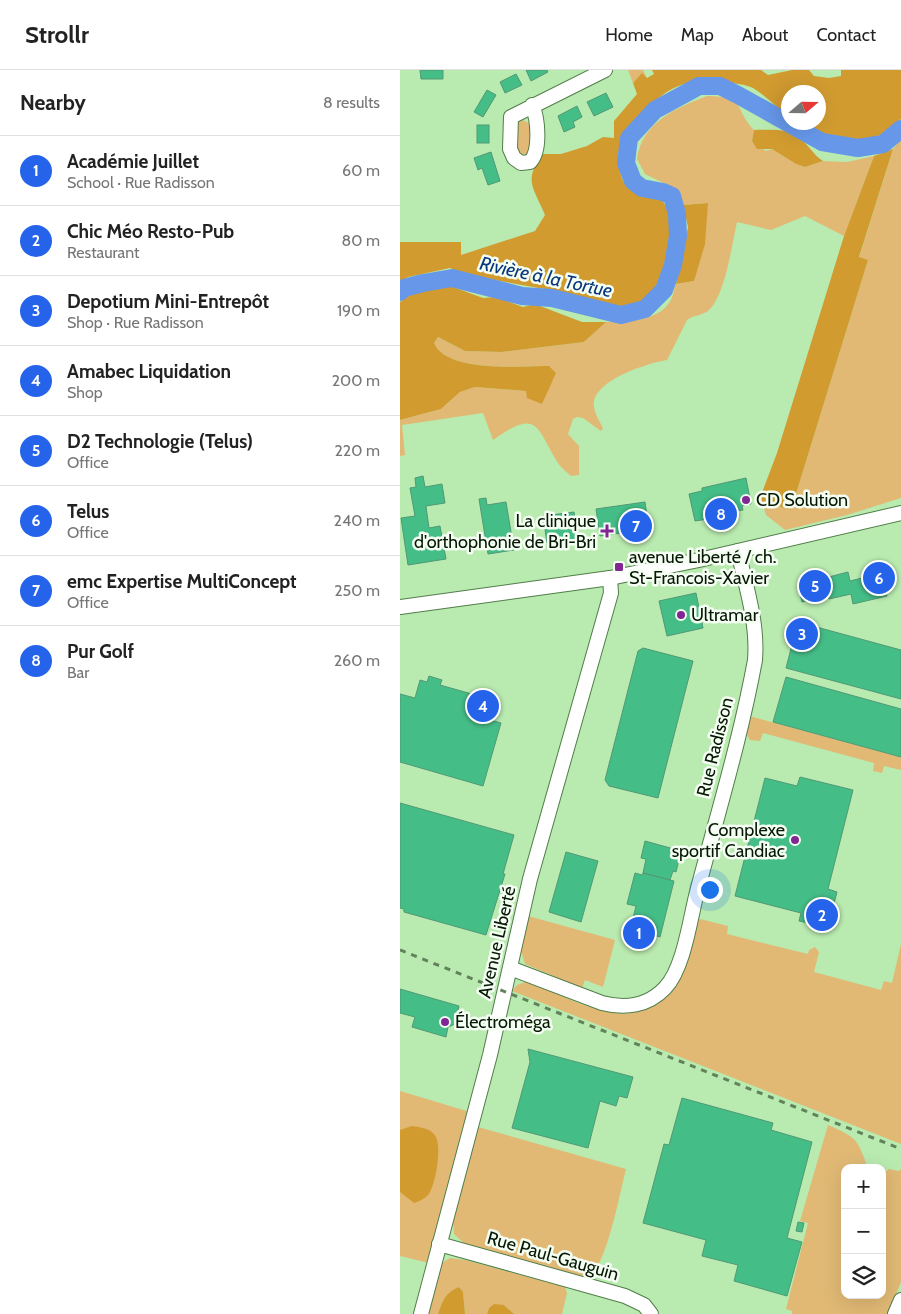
<!DOCTYPE html>
<meta charset="utf-8">
<style>
:root{--surface:#fff;--page:#f6f6f6;--text:#222;--muted:#767676;--line:#e0e0e0;--accent:#2563eb}
body{margin:0;font-family:Cabin,sans-serif;background:var(--page);color:var(--text)}
.controls{position:absolute;right:15px;bottom:15px;display:grid;overflow:hidden;border-radius:10px;box-shadow:0 5px 20px #0002}
.controls button{width:45px;height:45px;display:grid;place-items:center;padding:0;border:0;border-bottom:1px solid var(--line);background:var(--surface);color:var(--text);font:25px sans-serif}
.compass{position:absolute;left:381px;top:15px;width:45px;height:45px;border-radius:50%;background:var(--surface);box-shadow:0 5px 20px #0002;rotate:70deg}
.you{position:absolute;left:309px;top:819px;width:18px;height:18px;margin:-12px;border:4px solid #fff;border-radius:50%;background:#1a73e8;box-shadow:0 0 0 8px #1a73e833}
.badge{display:grid;place-items:center;width:32px;height:32px;border-radius:50%;background:var(--accent);color:#fff;font-size:16px;font-weight:700}
.pin{position:absolute;translate:-50% -50%;border:2px solid #fff;box-shadow:0 1px 5px #0006}
.list{margin:0;padding:0;list-style:none}
h2{display:flex;justify-content:space-between;align-items:center;height:65px;margin:0;padding:0 20px;font-size:21px}
h2 small{font-size:16px;font-weight:400;color:var(--muted)}
.list li{display:grid;grid-template-columns:32px 1fr auto;gap:15px;align-items:center;box-sizing:border-box;height:70px;padding:0 20px;border-top:1px solid var(--line)}
.list b{display:block;font-size:19px;white-space:nowrap}
.list p{margin:0;font-size:16px;white-space:nowrap;color:var(--muted)}
.list em{font-size:16px;font-style:normal;color:var(--muted)}
.icon{flex:none;width:28px;height:28px;fill:none;stroke:currentColor;stroke-width:2;stroke-linecap:round;stroke-linejoin:round}
.map{position:relative;flex:none;width:501px;height:1244px;overflow:hidden}
header{display:flex;align-items:center;gap:30px;box-sizing:border-box;height:70px;padding:0 25px;background:var(--surface);border-bottom:1px solid var(--line)}
header strong{font-size:24px}
nav{display:flex;gap:28px;margin-inline-start:auto;font-size:18px}
main{display:flex}
aside{flex:1;background:var(--surface)}
.map>svg:first-child{display:block}
.green{fill:#e1b975}
.forest{fill:#d19b30}
.lines{fill:none;stroke-linecap:round;stroke-linejoin:round}
.river{stroke:#6697e9;stroke-width:18}
.building{fill:#45bd87;stroke:#509975}
.minor-casing{stroke:#517d49;stroke-width:16}
.minor{stroke:#fff;stroke-width:14}
.rail{stroke:#61825b;stroke-width:3;stroke-dasharray:6 6;stroke-linecap:butt}
.poi-dot{fill:#812693;stroke:#f4fef2;stroke-width:2}
.labels{text-anchor:middle;dominant-baseline:central;stroke-width:5;stroke-linejoin:round;paint-order:stroke}
.poi-label{font-size:18px;fill:#061704;stroke:#f4fef2;text-anchor:start}
.street-label{font-size:18px;fill:#061704;stroke:#f4fef2}
.water-label{font-size:19px;font-style:italic;fill:#0a367e;stroke:#f4fef2}
</style>
<header>
<strong>Strollr</strong>
<nav><a>Home</a><a>Map</a><a>About</a><a>Contact</a></nav>
</header>
<main>
<aside>
<h2>Nearby<small>8 results</small></h2>
<ul class="list">
<li><span class="badge">1</span><div><b>Académie Juillet</b><p>School · Rue Radisson</p></div><em>60 m</em></li>
<li><span class="badge">2</span><div><b>Chic Méo Resto-Pub</b><p>Restaurant</p></div><em>80 m</em></li>
<li><span class="badge">3</span><div><b>Depotium Mini-Entrepôt</b><p>Shop · Rue Radisson</p></div><em>190 m</em></li>
<li><span class="badge">4</span><div><b>Amabec Liquidation</b><p>Shop</p></div><em>200 m</em></li>
<li><span class="badge">5</span><div><b>D2 Technologie (Telus)</b><p>Office</p></div><em>220 m</em></li>
<li><span class="badge">6</span><div><b>Telus</b><p>Office</p></div><em>240 m</em></li>
<li><span class="badge">7</span><div><b>emc Expertise MultiConcept</b><p>Office</p></div><em>250 m</em></li>
<li><span class="badge">8</span><div><b>Pur Golf</b><p>Bar</p></div><em>260 m</em></li>
</ul>
</aside>
<div class="map">
<svg width="501" height="1244" viewBox="0 0 501 1244">
<rect width="100%" height="100%" fill="#b9eaaf"/>
<g class="green">
<polygon points="228,0 243,0 247,8 242,4 233,13"/>
<path d="M307,26C348,27 332,36 354,60L352,71L366,81L372,79L396,94L405,97L423,91L447,92L474,86L444,166L405,146L371,160L337,152C332,174 325,227 308,241C301,246 293,245 287,250L267,290C248,293 190,311 194,337C195,344 200,352 203,358L201,361L183,348L177,347L173,349L168,364L179,376V405L171,406C167,402 161,398 158,393C136,358 139,337 93,370L83,343L2,355L5,385L0,386V350L41,339L60,322L75,317L126,321L142,334L146,323L149,296C121,296 46,303 34,273L38,267L65,281L102,282L184,272L206,252C226,251 256,252 269,233C273,228 274,219 276,214L294,211L308,133L283,135L278,120L245,104L237,89C242,52 276,38 307,26Z"/>
<polygon points="123,50 130,54 132,78 129,83 121,85 115,80 117,53"/>
<polygon points="501,69 501,428 447,445 385,460 366,445 362,431 391,440 468,190 459,188 493,79"/>
<polygon points="349,646 501,687 501,700 484,696 482,703 473,701 474,693 363,663 360,671 350,670 345,662"/>
<polygon points="128,846 215,870 203,917 185,910 182,918 125,894 121,881"/>
<path d="M300,849L328,856L327,864L408,884L409,880L415,877L419,882L414,902L481,920L484,911L492,913L501,874V1074L112,921L117,915L128,911C154,922 186,939 214,943C245,948 275,927 285,898C290,883 292,868 296,853Z"/>
<polygon points="0,1021 70,1042 29,1193 0,1186 0,1122 6,1124 0,1060"/>
<path d="M428,1055C458,1068 457,1069 468,1098H445V1225H482V1102H485L489,1099L499,1101L501,1099V1212L488,1244H392V1241L386,1239L408,1153L400,1151Z"/>
<path d="M78,1057L226,1099C219,1126 208,1190 189,1208L74,1177L65,1174L54,1164L53,1150Z"/>
<path d="M50,1188L65,1190L165,1217L167,1223L162,1244H114L104,1235L89,1238L87,1244H65L63,1222L59,1217C46,1223 42,1231 38,1244H27L40,1194Z"/>
</g>
<g class="forest">
<path d="M252,0H361L368,5L392,0H409L414,6L429,8L441,6V0H501V49C473,82 431,71 398,53L418,52V22H388V47C377,37 366,26 353,18C345,14 335,14 327,12C272,1 240,39 218,83C220,121 228,121 262,130L271,145L270,163L264,196L254,221L242,233L225,239L150,220L66,205L50,198L8,207L0,212V172H61V185L135,161L145,145C133,116 123,111 143,84H161L187,76L203,67L214,68V51L237,24L233,13L242,3L247,8L254,4Z"/>
<path d="M354,60C367,60 386,58 397,66C408,73 412,84 423,91L405,97L396,94L372,79H357L352,71Z"/>
<polygon points="493,79 459,187 468,190 391,440 362,431 361,425 377,383 444,166 474,86"/>
<polygon points="308,133 305,174 294,211 276,214 288,157 283,135"/>
<path d="M45,214L83,228L96,227L123,237L131,235L140,236L182,252H206L184,272L102,282L65,281L38,267L34,273C46,303 122,296 149,296L156,303L142,334L127,328L126,321L75,317L60,322L41,339L0,350V232L13,223Z"/>
<path d="M12,1056C20,1057 28,1058 34,1064C43,1074 36,1110 30,1122C27,1128 20,1131 14,1133L0,1122V1060Z"/>
<path d="M59,1217L63,1222L65,1244H38C42,1231 46,1222 59,1217Z"/>
<polygon points="94,1234 104,1235 114,1244 87,1244 89,1238"/>
</g>
<g class="lines">
<polyline class="river" points="0,222 4,218 23,213 52,208 122,226 152,228 221,245 245,239 264,220 273,195 278,166 277,144 272,126 263,122 242,118 233,111 226,93 229,68 255,40 299,16 320,16 338,25 422,72 458,78 483,74 501,59"/>
</g>
<g class="building">
<polygon points="20,0 43,0 43,9 21,9"/>
<polygon points="126,0 147,0 148,2 131,11"/>
<polygon points="116,4 122,15 105,23 100,12"/>
<polygon points="87,20 96,25 83,47 74,42"/>
<polygon points="206,23 213,37 194,46 187,32"/>
<polygon points="177,36 182,47 173,52 175,57 164,62 158,46"/>
<rect x="77" y="55" width="12" height="18"/>
<polygon points="91,82 100,111 88,115 82,98 78,100 74,88"/>
<polygon points="23,406 25,417 42,414 45,433 26,436 29,458 40,456 46,489 8,495 1,448 15,446 10,418 16,417 15,408"/>
<polygon points="346,408 351,434 342,436 343,440 334,441 335,445 295,451 289,424 302,421 302,418"/>
<polygon points="86,428 87,435 106,432 114,480 88,484 79,429"/>
<polygon points="245,432 249,459 200,466 196,439"/>
<polygon points="174,442 178,469 147,473 143,446"/>
<polygon points="490,501 493,511 490,512 492,517 485,519 487,526 453,534 451,524 429,529 428,526 402,532 398,515 448,502 450,511"/>
<polygon points="296,523 303,558 267,566 259,531"/>
<polygon points="398,552 501,580 501,629 386,598"/>
<polygon points="243,578 293,591 258,728 209,716 205,710 238,581"/>
<polygon points="29,606 42,610 40,615 93,630 87,649 101,653 83,716 0,692 0,624 15,628 20,610 27,612"/>
<polygon points="386,607 501,639 501,687 373,652"/>
<polygon points="400,707 453,720 428,819 437,822 432,841 430,841 425,850 412,845 409,853 399,851 401,843 335,826 365,708 397,716"/>
<polygon points="0,733 114,765 103,804 105,804 86,865 4,842 4,839 0,838"/>
<polygon points="245,771 281,781 276,802 273,801 270,810 243,803 246,789 241,788"/>
<polygon points="166,782 198,791 181,852 149,842"/>
<polygon points="235,803 242,805 243,803 274,811 260,867 246,863 245,868 229,864 236,836 227,834"/>
<polygon points="0,919 59,936 55,954 48,957 46,967 12,957 15,947 0,943"/>
<polygon points="128,979 233,1007 227,1028 219,1026 216,1036 200,1031 188,1078 112,1058 130,992"/>
<polygon points="282,1028 373,1053 371,1060 412,1072 387,1168 402,1172 387,1226 334,1211 338,1195 302,1186 306,1170 243,1153 264,1074 269,1075"/>
<polygon points="398,1152 404,1153 402,1162 396,1161"/>
</g>
<g class="lines">
<defs>
<g id="minor">
<path d="M132,35C138,48 141,81 130,92L121,93L114,88L110,79L111,47L205,0"/>
<polyline points="0,537 210,508 299,490 501,443"/>
<path d="M110,898L202,933C225,939 248,936 265,918C284,898 290,849 297,822C317,746 341,667 355,590C358,553 346,517 338,481"/>
<polyline points="39,1174 225,1226 244,1235 251,1244"/>
<polyline points="21,1244 90,985 130,809 211,523 210,508"/>
<polyline points="495,1244 501,1230"/>
</g>
</defs>
<use href="#minor" class="minor-casing"/>
<use href="#minor" class="minor"/>
<polyline class="rail" points="0,880 501,1079"/>
</g>
<g class="poi-dot">
<circle cx="346" cy="430" r="5"/>
<path d="M204.5 453.5h5v5h5v5h-5v5h-5v-5h-5v-5h5z"/>
<rect x="214" y="492" width="10" height="10" rx="2.5"/>
<circle cx="281" cy="545" r="5"/>
<circle cx="395" cy="770" r="5"/>
<circle cx="45" cy="952" r="5"/>
</g>
<g class="labels">
<g class="poi-label">
<text x="356" y="430">CD Solution</text>
<text x="196" y="451" text-anchor="end">La clinique<tspan x="196" dy="21">d'orthophonie de Bri-Bri</tspan></text>
<text x="229" y="487">avenue Liberté / ch.<tspan x="229" dy="21">St-Francois-Xavier</tspan></text>
<text x="291" y="545">Ultramar</text>
<text x="385" y="760" text-anchor="end">Complexe<tspan x="385" dy="21">sportif Candiac</tspan></text>
<text x="55" y="952">Électroméga</text>
</g>
<g class="street-label">
<text transform="translate(315 677) rotate(-76)">Rue Radisson</text>
<text transform="translate(97 872) rotate(-77)">Avenue Liberté</text>
<text transform="translate(153 1186) rotate(16)">Rue Paul-Gauguin</text>
</g>
<g class="water-label">
<text transform="translate(146 207) rotate(12)">Rivière à la Tortue</text>
</g>
</g>
</svg>
<div class="controls">
<button>+</button>
<button>−</button>
<button><svg class="icon" aria-label="layers" viewBox="0 0 24 24"><path d="M12 4l9 5-9 5-9-5zM3 14l9 5 9-5"/></svg></button>
</div>
<svg class="compass" viewBox="-18 -18 36 36"><path d="M0-13l5 13h-10z" fill="#e53935"/><path d="M0 13l5-13h-10z" fill="#767676"/></svg>
<div class="you"></div>
<div class="pin badge" style="left:239px;top:863px">1</div>
<div class="pin badge" style="left:422px;top:845px">2</div>
<div class="pin badge" style="left:402px;top:564px">3</div>
<div class="pin badge" style="left:83px;top:636px">4</div>
<div class="pin badge" style="left:415px;top:516px">5</div>
<div class="pin badge" style="left:479px;top:508px">6</div>
<div class="pin badge" style="left:236px;top:456px">7</div>
<div class="pin badge" style="left:321px;top:444px">8</div>
</div>
</main>
